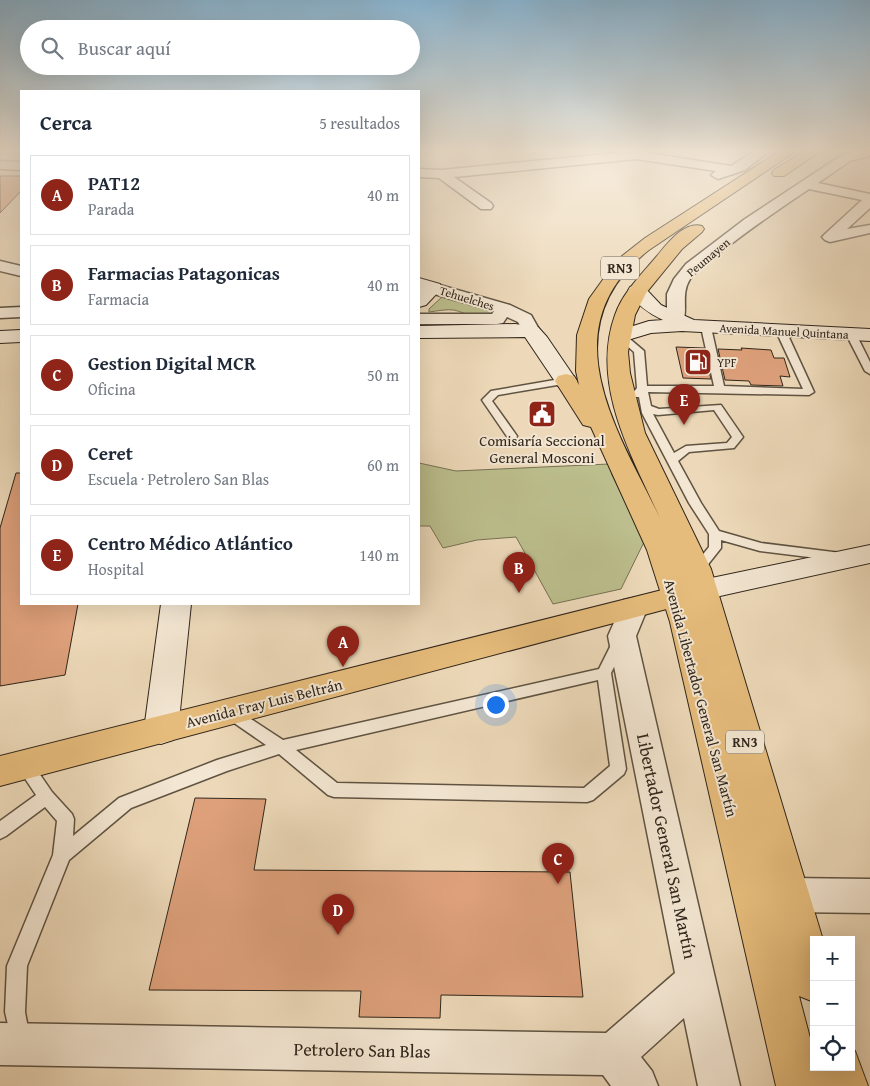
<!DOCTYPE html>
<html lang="es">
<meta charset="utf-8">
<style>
:root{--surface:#fff;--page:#f2f2f3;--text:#1f2937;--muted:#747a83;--line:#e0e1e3;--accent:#8f2418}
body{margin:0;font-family:"Gentium Book Plus",serif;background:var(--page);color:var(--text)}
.controls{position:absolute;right:15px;bottom:15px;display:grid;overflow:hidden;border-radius:0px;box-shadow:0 5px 20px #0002}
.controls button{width:45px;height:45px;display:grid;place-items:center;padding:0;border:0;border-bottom:1px solid var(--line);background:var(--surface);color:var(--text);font:25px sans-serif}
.you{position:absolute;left:495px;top:704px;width:18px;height:18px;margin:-12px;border:4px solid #fff;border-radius:50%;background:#1a73e8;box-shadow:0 0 0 8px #1a73e833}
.badge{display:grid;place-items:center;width:32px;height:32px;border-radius:50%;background:var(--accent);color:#fff;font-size:16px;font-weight:700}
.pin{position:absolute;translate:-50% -41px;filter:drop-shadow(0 1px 2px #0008)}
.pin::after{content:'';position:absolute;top:26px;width:18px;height:15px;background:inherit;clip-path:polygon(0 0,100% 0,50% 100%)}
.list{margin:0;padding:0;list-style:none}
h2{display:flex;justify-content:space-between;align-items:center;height:65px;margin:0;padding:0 20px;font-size:21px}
h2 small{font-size:16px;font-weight:400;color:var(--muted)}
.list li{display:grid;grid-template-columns:32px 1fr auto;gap:15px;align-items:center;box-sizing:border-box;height:80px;margin:0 10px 10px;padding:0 10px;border:1px solid var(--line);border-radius:0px}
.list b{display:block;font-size:19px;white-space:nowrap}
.list p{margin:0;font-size:16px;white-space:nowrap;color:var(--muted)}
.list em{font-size:16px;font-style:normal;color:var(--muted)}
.icon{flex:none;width:28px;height:28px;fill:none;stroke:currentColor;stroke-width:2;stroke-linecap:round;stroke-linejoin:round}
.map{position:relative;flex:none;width:870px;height:1086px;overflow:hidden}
.search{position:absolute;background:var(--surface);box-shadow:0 5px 20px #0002;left:20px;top:20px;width:400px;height:55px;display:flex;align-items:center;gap:12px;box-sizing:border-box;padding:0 18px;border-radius:28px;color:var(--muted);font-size:19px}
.panel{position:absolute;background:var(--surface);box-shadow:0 5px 20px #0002;left:20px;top:90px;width:400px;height:515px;border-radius:0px}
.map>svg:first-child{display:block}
.green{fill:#bcbe8d;stroke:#767254}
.building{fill:#dda07a;stroke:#30261b}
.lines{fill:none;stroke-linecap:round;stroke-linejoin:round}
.lane-casing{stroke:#5f5342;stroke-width:3}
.street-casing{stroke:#5f5342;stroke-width:3}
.secondary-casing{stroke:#30261b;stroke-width:2}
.primary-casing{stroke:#30261b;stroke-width:2}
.highway-casing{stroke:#30261b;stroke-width:2}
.lane{fill:#f3e6d2;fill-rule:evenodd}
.street{fill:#f3e6d2;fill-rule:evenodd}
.secondary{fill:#f3e6d2;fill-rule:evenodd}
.primary{fill:#e6bc7c;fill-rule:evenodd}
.highway{fill:#e6bc7c;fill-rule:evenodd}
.labels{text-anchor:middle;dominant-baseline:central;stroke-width:4;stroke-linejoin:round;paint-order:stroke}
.far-street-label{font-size:12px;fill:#30261b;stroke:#f3e6d2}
.far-poi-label{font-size:12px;fill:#30261b;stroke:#f3e6d2;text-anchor:start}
.shield{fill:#f3e6d2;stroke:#6a6052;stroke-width:1}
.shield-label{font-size:14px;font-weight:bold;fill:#30261b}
.poi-label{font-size:15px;fill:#30261b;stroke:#f3e6d2}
.street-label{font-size:15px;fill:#30261b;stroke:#f3e6d2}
.near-street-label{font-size:18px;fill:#30261b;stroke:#f3e6d2}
</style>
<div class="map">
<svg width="870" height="1086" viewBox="0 0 870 1086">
<rect width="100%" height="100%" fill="#edd9b9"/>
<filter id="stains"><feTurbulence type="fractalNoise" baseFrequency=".004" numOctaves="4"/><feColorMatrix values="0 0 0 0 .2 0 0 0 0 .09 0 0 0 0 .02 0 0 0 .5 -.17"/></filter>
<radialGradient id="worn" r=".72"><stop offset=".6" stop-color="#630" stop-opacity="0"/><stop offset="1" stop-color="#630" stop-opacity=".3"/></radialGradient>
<g class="green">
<path d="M444,295L487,308L493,313C475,321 470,314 454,310C447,309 437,311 429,312V309Z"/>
<polygon points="419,463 456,471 609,464 612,475 645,540 621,589 553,604 516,537 477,540 443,548 430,526 419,526"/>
</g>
<g class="building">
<polygon points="0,176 21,176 21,191 0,213"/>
<polygon points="676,347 704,348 711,379 683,378"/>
<polygon points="741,348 771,350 774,358 784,358 790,377 780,376 783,386 751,385 749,381 725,380 718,349 742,350"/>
<polygon points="16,473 21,473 21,604 78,604 65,675 0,686 0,528"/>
<polygon points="195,798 266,799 254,870 570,872 583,997 441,995 440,1018 359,1017 361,991 149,990"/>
</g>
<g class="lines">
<defs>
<g id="lane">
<path d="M706,324L711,327L724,386L803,389L776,331L781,328L786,331L814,392L809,395L648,392L651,406L659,409L721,405L743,437L734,448L689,452L678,461L701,503L719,531L761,543L841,553L847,557L845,560L841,561L760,551L721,540V548L702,572L697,573L691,569L709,547V534L689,503L642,413L639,397H632L631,395L637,388L634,352L616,336L621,333L624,334L644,351L647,386H714L701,327ZM714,410L732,437L727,443L686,446L674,453L653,414L658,415Z"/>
<polygon points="851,331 856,334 870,362 870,374 865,371 846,334"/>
<polygon points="566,378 571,381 569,383 498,395 492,401 517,436 516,438 508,438 482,400 491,391"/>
<path d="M620,636L625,637L627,641L611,673L626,769L624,774L593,800L587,802L334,797L328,795L279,754L227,771L131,808L69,860L27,966L25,1012L30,1039L27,1046L20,1049L13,1046L5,1012L7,966L53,855L57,821L45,807L6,836L0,839V821L36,795L16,765L18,760L24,758L30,760L52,792L72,814L74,819L73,836L119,798L217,760L266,745L224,716L221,712L224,708L229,706L234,708L283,740L599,669L615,637ZM598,680L610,766L584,788L337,783L296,750Z"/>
</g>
<g id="street">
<polygon points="419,149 434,149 432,152 419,154"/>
<polygon points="622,149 731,166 758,149 772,149 745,170 718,179 711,175 716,171 636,159 454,177 491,203 493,206 491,209 481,209 439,178 419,177 419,169 442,170 616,153 618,150"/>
<path d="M870,149V156L850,161L818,183L870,194V208L847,229L870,225V233L830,242L825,240L822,237L825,234L862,200L809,189C779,209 750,229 722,251C711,260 698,268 690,279C680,295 689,312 682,323L676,324L670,323L667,319V294L674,279L686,264L745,219L842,155Z"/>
<polygon points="0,161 21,162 21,170 0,169"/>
<polygon points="0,261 21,266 21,276 0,271"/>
<polygon points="433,283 510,305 531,315 540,331 537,335 531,336 525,335 518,322 507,317 503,323 497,324 419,324 419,314 492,314 494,311 427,292 425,288 427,284"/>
<polygon points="21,307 21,317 0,318 0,308"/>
<polygon points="634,598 644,600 648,607 636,636 740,1086 698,1086 684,1018 641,1057 652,1071 658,1086 611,1086 603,1075 0,1065 0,1023 606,1033 675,973 608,636 624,600"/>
<polygon points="789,878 870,879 870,913 789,912 776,907 771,895 776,883"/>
</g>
<g id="secondary">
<polygon points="419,278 440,284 442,288 426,305 419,307"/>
<path d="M637,285L644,287L661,305L694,320L870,329V341L682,331L651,333L621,342L614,340L611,336L614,332L649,321L663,320C648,313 637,305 628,291L630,287Z"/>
<polygon points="515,324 538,327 547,337 577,381 574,386 566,388 558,386 525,337 419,338 419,326"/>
<polygon points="21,330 21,342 0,343 0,331"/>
<polygon points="870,545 870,563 702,600 692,597 687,590 692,583 702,580"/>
<polygon points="161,604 191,604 178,730 173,740 161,744 149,740 144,730"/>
</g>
<polygon id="primary" points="698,581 708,584 713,591 708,598 0,786 0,756"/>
<g id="highway">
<path d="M783,149H799L649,250C548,328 618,431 660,518C632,456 590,385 615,315C623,292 642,274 657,256C667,244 684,221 702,226L704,229L702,232L682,249L646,293L635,315L628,352L630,373L645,433L711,569L823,940H814V1002L799,996L814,1053V1067H851V1049L855,1051L868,1086H776L670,622L647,550L591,427L583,425L555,381L558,376L566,374L574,376L579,385L576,371L577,335L589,299L617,260L645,238Z"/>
<polygon points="808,149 824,149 784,176 774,176 772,173 774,170"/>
</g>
</defs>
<use href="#lane" class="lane-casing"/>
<use href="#street" class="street-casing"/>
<use href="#secondary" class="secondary-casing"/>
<use href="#primary" class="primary-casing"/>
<use href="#highway" class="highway-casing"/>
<use href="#lane" class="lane"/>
<use href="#street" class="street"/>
<use href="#secondary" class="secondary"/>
<use href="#primary" class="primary"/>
<use href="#highway" class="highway"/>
</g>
<linearGradient id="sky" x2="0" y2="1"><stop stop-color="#89b6d4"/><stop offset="0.5" stop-color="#f7eee0"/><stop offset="1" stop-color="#f7eee0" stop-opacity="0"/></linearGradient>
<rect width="870" height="301" fill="url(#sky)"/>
<defs>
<symbol id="fuel-square" viewBox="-11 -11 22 22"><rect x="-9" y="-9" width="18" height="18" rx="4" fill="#8f2418" stroke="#f3e6d2"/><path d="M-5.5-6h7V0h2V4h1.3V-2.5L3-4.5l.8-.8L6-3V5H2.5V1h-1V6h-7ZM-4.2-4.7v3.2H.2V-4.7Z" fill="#fff"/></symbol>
<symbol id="civic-square" viewBox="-11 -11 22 22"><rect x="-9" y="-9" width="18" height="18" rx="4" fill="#8f2418" stroke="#f3e6d2"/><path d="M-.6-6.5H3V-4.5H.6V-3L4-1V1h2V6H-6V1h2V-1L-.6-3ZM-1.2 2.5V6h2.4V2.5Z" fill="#fff"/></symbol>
</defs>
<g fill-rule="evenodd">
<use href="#fuel-square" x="682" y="346" width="32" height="32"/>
<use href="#civic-square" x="526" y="398" width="32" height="32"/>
</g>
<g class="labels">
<g class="far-street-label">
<text transform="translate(708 257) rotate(-40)">Peumayen</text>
<text transform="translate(467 298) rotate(17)">Tehuelches</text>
<text transform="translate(784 331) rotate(3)">Avenida Manuel Quintana</text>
</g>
<g class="far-poi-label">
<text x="717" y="362">YPF</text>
</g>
<g class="shield">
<rect x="601" y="256.5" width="38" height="23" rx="4"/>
<rect x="726" y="730.5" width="38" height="23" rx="4"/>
</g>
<g class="shield-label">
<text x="620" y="268">RN3</text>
<text x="745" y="742">RN3</text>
</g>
<g class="poi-label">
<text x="542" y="440">Comisaría Seccional<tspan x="542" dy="17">General Mosconi</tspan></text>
</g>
<g class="street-label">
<text transform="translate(701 698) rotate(75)">Avenida Libertador General San Martín</text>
<text transform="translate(264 703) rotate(-14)">Avenida Fray Luis Beltrán</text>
</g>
<g class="near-street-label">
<text transform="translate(667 846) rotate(78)">Libertador General San Martín</text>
<text transform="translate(362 1050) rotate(1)">Petrolero San Blas</text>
</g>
</g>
<rect width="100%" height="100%" filter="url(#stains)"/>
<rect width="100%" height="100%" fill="url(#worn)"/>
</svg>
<div class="controls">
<button>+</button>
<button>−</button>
<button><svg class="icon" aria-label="locate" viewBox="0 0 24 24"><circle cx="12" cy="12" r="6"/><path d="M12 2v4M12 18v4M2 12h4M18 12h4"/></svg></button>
</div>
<div class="you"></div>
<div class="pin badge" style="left:343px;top:667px">A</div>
<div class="pin badge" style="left:519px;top:593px">B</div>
<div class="pin badge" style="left:558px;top:884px">C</div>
<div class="pin badge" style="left:338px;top:935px">D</div>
<div class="pin badge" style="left:684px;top:425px">E</div>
<div class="search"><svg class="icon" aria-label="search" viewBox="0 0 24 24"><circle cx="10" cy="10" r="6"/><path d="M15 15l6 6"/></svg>Buscar aquí</div>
<section class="panel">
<h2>Cerca<small>5 resultados</small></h2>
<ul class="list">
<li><span class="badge">A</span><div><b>PAT12</b><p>Parada</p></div><em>40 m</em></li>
<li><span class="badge">B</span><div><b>Farmacias Patagonicas</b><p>Farmacia</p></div><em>40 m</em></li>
<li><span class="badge">C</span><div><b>Gestion Digital MCR</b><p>Oficina</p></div><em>50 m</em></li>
<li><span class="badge">D</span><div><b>Ceret</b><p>Escuela · Petrolero San Blas</p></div><em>60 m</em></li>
<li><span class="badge">E</span><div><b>Centro Médico Atlántico</b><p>Hospital</p></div><em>140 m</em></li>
</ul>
</section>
</div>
